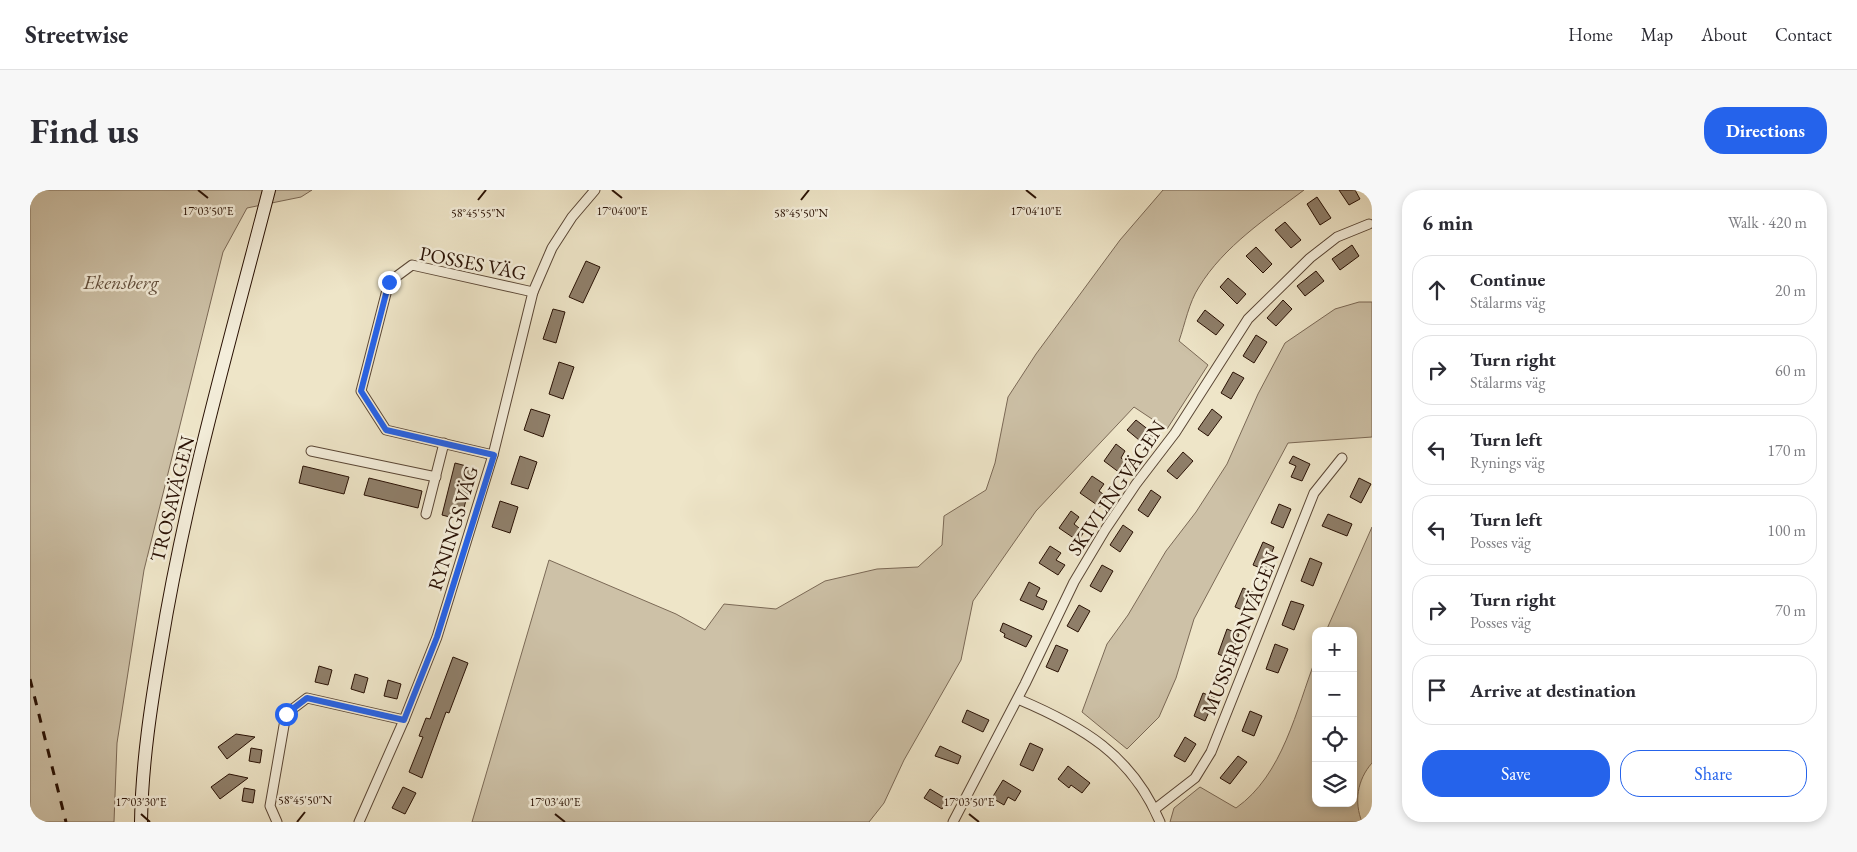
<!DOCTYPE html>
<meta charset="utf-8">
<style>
:root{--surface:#fff;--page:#f7f7f7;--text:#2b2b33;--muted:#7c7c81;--line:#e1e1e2;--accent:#2563eb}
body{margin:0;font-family:"EB Garamond",serif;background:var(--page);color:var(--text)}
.controls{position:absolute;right:15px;bottom:15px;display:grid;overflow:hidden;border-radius:10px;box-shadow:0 2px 8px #0003}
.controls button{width:45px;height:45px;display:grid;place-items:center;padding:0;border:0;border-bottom:1px solid var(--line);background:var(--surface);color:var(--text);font:25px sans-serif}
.stop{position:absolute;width:15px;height:15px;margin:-11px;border:4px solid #2563eb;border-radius:50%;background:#fff}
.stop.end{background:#2563eb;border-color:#fff;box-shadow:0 1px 5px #0008}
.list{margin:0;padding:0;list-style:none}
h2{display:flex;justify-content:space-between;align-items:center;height:65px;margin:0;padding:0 20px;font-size:21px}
h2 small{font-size:16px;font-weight:400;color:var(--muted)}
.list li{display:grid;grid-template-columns:32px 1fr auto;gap:15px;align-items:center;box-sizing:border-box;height:70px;margin:0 10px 10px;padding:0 10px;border:1px solid var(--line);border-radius:20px}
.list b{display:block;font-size:19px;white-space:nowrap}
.list p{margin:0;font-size:16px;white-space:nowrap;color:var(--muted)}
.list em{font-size:16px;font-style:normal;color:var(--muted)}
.actions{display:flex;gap:10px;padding:15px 20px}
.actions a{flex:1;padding:11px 0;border:1px solid var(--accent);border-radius:20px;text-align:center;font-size:18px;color:var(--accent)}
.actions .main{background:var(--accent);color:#fff}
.icon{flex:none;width:28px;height:28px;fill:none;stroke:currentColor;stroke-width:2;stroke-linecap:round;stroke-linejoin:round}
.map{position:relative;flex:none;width:1342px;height:632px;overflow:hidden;border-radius:20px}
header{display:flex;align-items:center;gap:30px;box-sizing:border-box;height:70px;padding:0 25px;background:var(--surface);border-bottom:1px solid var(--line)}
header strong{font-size:24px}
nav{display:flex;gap:28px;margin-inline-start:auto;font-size:18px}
.intro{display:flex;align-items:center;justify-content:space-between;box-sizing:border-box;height:120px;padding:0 30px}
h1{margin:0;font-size:35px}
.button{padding:12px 22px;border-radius:20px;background:var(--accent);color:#fff;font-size:18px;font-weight:700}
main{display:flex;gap:30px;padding:0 30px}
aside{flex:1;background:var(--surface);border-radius:20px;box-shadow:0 2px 8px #0003}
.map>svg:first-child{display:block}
.green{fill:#cdc1a7;stroke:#7b6956}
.building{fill:#8f7f6a;stroke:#291104}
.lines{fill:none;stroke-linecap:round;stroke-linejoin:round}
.minor-casing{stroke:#5a4635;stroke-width:11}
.secondary-casing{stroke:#291104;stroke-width:14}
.minor{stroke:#f4eedb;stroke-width:9}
.secondary{stroke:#f4eedb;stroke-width:12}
.rail{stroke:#291104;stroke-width:3;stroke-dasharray:9 9;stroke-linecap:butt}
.route{stroke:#2563eb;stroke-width:6}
.ticks{fill:none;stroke:#291104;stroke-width:2}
.labels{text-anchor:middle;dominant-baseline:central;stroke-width:5;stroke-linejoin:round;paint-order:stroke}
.street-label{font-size:20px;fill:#291104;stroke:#f4eedb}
.park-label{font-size:20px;font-style:italic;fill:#624f3d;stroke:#f4eedb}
.ticks-label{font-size:12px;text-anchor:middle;fill:#291104;stroke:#f4eedb;stroke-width:5;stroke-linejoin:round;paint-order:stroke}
</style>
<header>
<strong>Streetwise</strong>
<nav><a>Home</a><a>Map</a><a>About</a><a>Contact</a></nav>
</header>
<div class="intro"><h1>Find us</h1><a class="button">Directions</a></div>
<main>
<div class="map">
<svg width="1342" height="632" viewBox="0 0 1342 632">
<rect width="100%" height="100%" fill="#eee5c8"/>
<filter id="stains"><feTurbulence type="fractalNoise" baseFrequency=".004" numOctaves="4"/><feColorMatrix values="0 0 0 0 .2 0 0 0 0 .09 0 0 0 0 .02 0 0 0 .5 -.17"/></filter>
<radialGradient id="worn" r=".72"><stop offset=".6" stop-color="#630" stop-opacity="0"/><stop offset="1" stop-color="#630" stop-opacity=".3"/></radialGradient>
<g class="green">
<polygon points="0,0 282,0 271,7 217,18 193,62 114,380 87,553 84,632 0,632"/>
<path d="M1133,0H1274C1237,28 1194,56 1169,97C1159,112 1155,134 1149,151L1178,175L1137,239L1104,217L1006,321L943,411L931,470L874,570L854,613L839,632H442L519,370L646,424L675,440L694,414L746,419L795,391L847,379L888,377L912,355L914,326L956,300L965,273L978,207L1006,164L1090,50Z"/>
<polygon points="1329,112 1342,112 1342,247 1258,253 1164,429 1146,488 1129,527 1097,559 1052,522 1077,454 1098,425 1136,361 1166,322 1197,274 1228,204 1255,153 1305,119"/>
<path d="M1342,337V573C1327,590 1324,612 1332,632H1140L1144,618L1170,597L1206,618C1253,585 1266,520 1286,468V613H1323V441H1296Z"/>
</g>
<g class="building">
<polygon points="1309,0 1325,0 1330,9 1319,15"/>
<polygon points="1287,7 1301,28 1290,35 1277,14"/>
<polygon points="1255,32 1271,50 1261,58 1245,40"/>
<polygon points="1322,55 1329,66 1310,80 1302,69"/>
<polygon points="1226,57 1242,74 1233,83 1216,66"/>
<polygon points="556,71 570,77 553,113 539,107"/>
<polygon points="1286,81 1294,91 1275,106 1267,96"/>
<polygon points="1198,88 1216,104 1207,114 1190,97"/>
<polygon points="1253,110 1262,119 1246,136 1237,128"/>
<polygon points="523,119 535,122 526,153 513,149"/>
<polygon points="1175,120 1194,135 1186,145 1167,131"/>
<polygon points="1226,145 1237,152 1224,173 1213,166"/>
<polygon points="529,172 544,177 533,209 519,204"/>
<polygon points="1203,182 1214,188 1201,209 1191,203"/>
<polygon points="501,219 520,225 513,247 494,240"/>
<polygon points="1182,219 1192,227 1178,246 1168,239"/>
<polygon points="1106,230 1124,244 1115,255 1097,240"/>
<polygon points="1086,254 1095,261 1091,268 1101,276 1094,286 1074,271"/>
<polygon points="1153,262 1163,271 1147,289 1137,281"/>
<polygon points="490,266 507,272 498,299 481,294"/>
<polygon points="1263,266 1280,274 1272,291 1261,287 1266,276 1259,273"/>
<polygon points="425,273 444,278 431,330 412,325"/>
<polygon points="273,276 319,287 314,304 269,293"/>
<polygon points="1062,286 1074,294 1069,301 1077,307 1070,317 1050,303"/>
<polygon points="339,288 392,301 388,318 334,305"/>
<polygon points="1329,288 1341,294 1331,313 1320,307"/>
<polygon points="1121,300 1131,307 1118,327 1108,320"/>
<polygon points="470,311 488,317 480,343 462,337"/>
<polygon points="1249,314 1261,319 1253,338 1241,333"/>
<polygon points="1041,321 1049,327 1044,334 1054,342 1048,351 1029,338"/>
<polygon points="1298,324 1322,334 1317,346 1292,336"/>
<polygon points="1093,335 1103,342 1090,362 1080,355"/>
<polygon points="1233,352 1244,357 1235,380 1223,375"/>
<polygon points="1020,356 1031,363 1026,370 1035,375 1028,385 1009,373"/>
<polygon points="1280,368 1292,373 1283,396 1271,391"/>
<polygon points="1072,375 1083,381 1071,402 1060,396"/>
<polygon points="999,392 1010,398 1006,406 1017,411 1013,420 990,410"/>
<polygon points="1213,398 1225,403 1217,422 1205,417"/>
<polygon points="1261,411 1274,415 1264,440 1252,435"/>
<polygon points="1049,415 1060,421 1048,442 1037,436"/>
<polygon points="973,433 1002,446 996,457 974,447 975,444 970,441"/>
<polygon points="1197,439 1209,444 1200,469 1188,464"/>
<polygon points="1245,454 1258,459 1248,483 1236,479"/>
<polygon points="1026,455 1038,460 1028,482 1016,477"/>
<polygon points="423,467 438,473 419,523 416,522 392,588 379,582 393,547 389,546 396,528 400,529"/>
<polygon points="289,476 302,480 298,495 285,492"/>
<polygon points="325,484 338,488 334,503 321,499"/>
<polygon points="358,490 371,494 367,509 354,506"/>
<polygon points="1173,503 1185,508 1175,531 1164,526"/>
<polygon points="937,520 959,530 953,542 932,532"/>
<polygon points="1220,521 1232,526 1224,546 1212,541"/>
<polygon points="206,544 225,547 197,569 188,557"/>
<polygon points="1155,547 1166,554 1155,572 1144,566"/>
<polygon points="1000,553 1013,559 1003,581 990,575"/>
<polygon points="910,556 931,566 928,574 905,566"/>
<polygon points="221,558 232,560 230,573 219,571"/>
<polygon points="1208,566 1217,572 1200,594 1190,588"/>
<polygon points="1038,576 1060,593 1052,603 1041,595 1039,598 1028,589"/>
<polygon points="199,584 218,588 190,609 181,597"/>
<polygon points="973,590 991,601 985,611 978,607 974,615 962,608"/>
<polygon points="373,597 386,603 375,624 362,618"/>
<polygon points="214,598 225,600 223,613 212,611"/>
<polygon points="900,599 918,610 912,619 894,608"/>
</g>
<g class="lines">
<defs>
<g id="minor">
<polyline points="281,261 406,287"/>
<polyline points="463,265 356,240 331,201 359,92 382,75 503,102"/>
<polyline points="396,324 414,253"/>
<path d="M988,509C1052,536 1102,565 1130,632"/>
<polyline points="1125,619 1165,588 1181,562 1284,303 1312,268"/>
<polyline points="247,632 240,616 256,524 277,508 374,530"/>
<polyline points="329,632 374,530 407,447 463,265 503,102 522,58 542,27 565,0"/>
<polyline points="923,632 995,494 1044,392 1075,340 1106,294 1145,243 1218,129 1280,68 1307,47 1339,34"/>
</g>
<path id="secondary" d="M111,632C112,573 121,514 131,456C156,302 200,151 239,0"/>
</defs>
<use href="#minor" class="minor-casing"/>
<use href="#secondary" class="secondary-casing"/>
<use href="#minor" class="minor"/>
<use href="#secondary" class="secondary"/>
<polyline class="rail" points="0,489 36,632"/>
</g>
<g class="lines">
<polyline class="route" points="256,524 277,508 374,530 407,447 464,265 356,240 331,201 359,92"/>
</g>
<path class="ticks" d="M168,0L178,8M582,0L592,8M996,0L1006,8M448,10L456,0M771,10L779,0M111,624L120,632M525,624L535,632M939,624L949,632M267,632L275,622"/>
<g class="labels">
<g class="street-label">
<text transform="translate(443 73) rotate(11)">POSSES VÄG</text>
<text transform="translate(1086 298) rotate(-56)">SKIVLINGVÄGEN</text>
<text transform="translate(142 309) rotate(-76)">TROSAVÄGEN</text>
<text transform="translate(423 338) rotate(-73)">RYNINGS VÄG</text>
<text transform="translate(1210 443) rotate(-68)">MUSSERONVÄGEN</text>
</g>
<g class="park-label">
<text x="91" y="92">Ekensberg</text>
</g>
</g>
<g class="ticks-label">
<text x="178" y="25">17°03'50"E</text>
<text x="592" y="25">17°04'00"E</text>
<text x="1006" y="25">17°04'10"E</text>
<text x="448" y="27">58°45'55"N</text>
<text x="771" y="27">58°45'50"N</text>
<text x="275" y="614">58°45'50"N</text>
<text x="111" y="616">17°03'30"E</text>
<text x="525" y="616">17°03'40"E</text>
<text x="939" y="616">17°03'50"E</text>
</g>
<rect width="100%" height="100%" filter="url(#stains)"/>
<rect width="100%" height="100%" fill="url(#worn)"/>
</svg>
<div class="controls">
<button>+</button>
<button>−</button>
<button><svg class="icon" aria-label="locate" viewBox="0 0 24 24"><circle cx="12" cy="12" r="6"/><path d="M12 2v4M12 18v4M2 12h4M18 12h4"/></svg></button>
<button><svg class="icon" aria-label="layers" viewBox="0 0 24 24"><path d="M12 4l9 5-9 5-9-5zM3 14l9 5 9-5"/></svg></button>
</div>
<div class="stop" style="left:256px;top:524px"></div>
<div class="stop end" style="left:359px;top:92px"></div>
</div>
<aside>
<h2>6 min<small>Walk · 420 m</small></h2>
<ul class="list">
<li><svg class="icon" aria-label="ahead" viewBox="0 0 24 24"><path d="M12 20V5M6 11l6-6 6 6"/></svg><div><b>Continue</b><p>Stålarms väg</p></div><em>20 m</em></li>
<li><svg class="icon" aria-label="right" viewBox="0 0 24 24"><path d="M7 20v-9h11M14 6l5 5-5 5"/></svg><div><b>Turn right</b><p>Stålarms väg</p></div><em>60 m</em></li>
<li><svg class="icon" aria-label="left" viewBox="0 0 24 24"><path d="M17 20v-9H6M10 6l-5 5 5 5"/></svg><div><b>Turn left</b><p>Rynings väg</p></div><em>170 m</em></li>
<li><svg class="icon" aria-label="left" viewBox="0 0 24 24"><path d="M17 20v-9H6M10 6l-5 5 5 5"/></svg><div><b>Turn left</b><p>Posses väg</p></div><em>100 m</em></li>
<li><svg class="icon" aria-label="right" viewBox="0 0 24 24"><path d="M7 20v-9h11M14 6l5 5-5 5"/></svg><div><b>Turn right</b><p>Posses väg</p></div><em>70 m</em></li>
<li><svg class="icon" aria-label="arrive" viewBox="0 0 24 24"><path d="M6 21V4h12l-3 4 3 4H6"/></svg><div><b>Arrive at destination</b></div></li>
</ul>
<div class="actions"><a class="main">Save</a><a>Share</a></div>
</aside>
</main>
